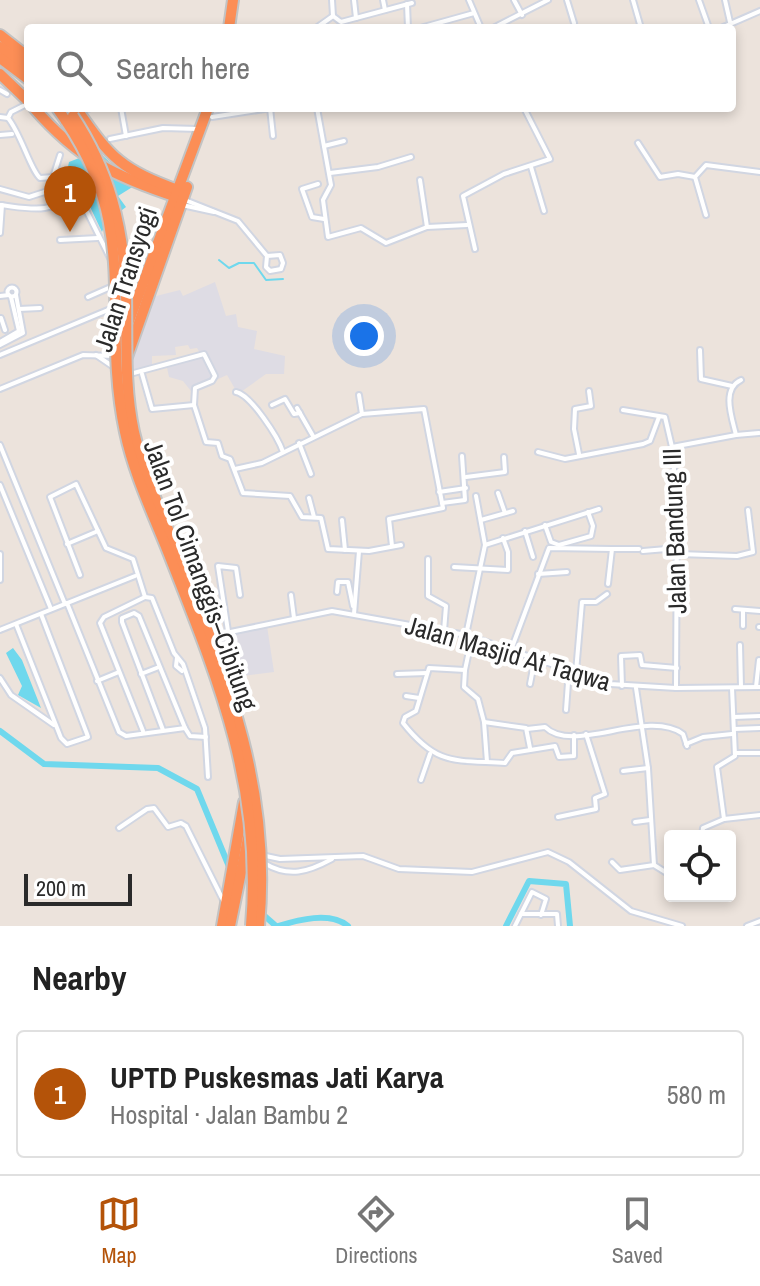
<!DOCTYPE html>
<meta charset="utf-8">
<style>
:root{--surface:#fff;--page:#f2f2f2;--text:#222;--muted:#767676;--line:#e0e0e0;--accent:#b45309}
body{margin:0;font-family:"Archivo Narrow",sans-serif;background:var(--page);color:var(--text)}
.controls{position:absolute;right:24px;bottom:24px;display:grid;overflow:hidden;border-radius:8px;box-shadow:0 4px 12px #0003}
.controls button{width:72px;height:72px;display:grid;place-items:center;padding:0;border:0;border-bottom:2px solid var(--line);background:var(--surface);color:var(--text);font:40px sans-serif}
.scale{position:absolute;left:24px;bottom:20px;width:108px;box-sizing:border-box;padding-left:8px;border:4px solid #2a2a2a;border-top:0;font-size:22px;line-height:28px;white-space:nowrap;color:#2a2a2a;-webkit-text-stroke:6px #fff;paint-order:stroke}
.you{position:absolute;left:364px;top:336px;width:28px;height:28px;margin:-20px;border:6px solid #fff;border-radius:50%;background:#1a73e8;box-shadow:0 0 0 12px #1a73e833}
.badge{display:grid;place-items:center;width:52px;height:52px;border-radius:50%;background:var(--accent);color:#fff;font-size:26px;font-weight:700}
.pin{position:absolute;translate:-50% -66px;filter:drop-shadow(0 2px 4px #0008)}
.pin::after{content:'';position:absolute;top:42px;width:28px;height:24px;background:inherit;clip-path:polygon(0 0,100% 0,50% 100%)}
.list{margin:0;padding:0;list-style:none}
h2{display:flex;justify-content:space-between;align-items:center;height:104px;margin:0;padding:0 32px;font-size:34px}
h2 small{font-size:26px;font-weight:400;color:var(--muted)}
.list li{display:grid;grid-template-columns:52px 1fr auto;gap:24px;align-items:center;box-sizing:border-box;height:128px;margin:0 16px 16px;padding:0 16px;border:2px solid var(--line);border-radius:8px}
.list b{display:block;font-size:30px;white-space:nowrap}
.list p{margin:0;font-size:26px;white-space:nowrap;color:var(--muted)}
.list em{font-size:26px;font-style:normal;color:var(--muted)}
.icon{flex:none;width:44px;height:44px;fill:none;stroke:currentColor;stroke-width:2;stroke-linecap:round;stroke-linejoin:round}
.map{position:relative;flex:none;width:760px;height:926px;overflow:hidden}
.search{position:absolute;background:var(--surface);box-shadow:0 4px 12px #0003;left:24px;right:24px;top:24px;height:88px;display:flex;align-items:center;gap:20px;box-sizing:border-box;padding:0 28px;border-radius:8px;color:var(--muted);font-size:30px}
.sheet{height:248px;background:var(--surface)}
nav{display:flex;justify-content:space-around;align-items:center;box-sizing:border-box;height:112px;border-top:2px solid var(--line);background:var(--surface);font-size:22px;color:var(--muted)}
nav a{display:grid;justify-items:center;gap:4px}
nav .on{color:var(--accent)}
.map>svg:first-child{display:block}
.industrial{fill:#dedce4}
.water{fill:#6fd8ed}
.lines{fill:none;stroke-linecap:round;stroke-linejoin:round}
.stream{stroke:#6fd8ed;stroke-width:2}
.river{stroke:#6fd8ed;stroke-width:6}
.street-casing{stroke:#d1d6e2;stroke-width:8}
.highway-casing{stroke:#c3c3c3;stroke-width:14}
.street{stroke:#fff;stroke-width:4}
.highway{stroke:#fc8e56;stroke-width:10}
.highway-bridge-casing{stroke:#c3c3c3;stroke-width:14;stroke-linecap:butt}
.highway-bridge{stroke:#fc8e56;stroke-width:10}
.labels{text-anchor:middle;dominant-baseline:central;stroke-width:8;stroke-linejoin:round;paint-order:stroke}
.street-label{font-size:26px;fill:#2a2a2a;stroke:#fff}
</style>
<div class="map">
<svg width="760" height="926" viewBox="0 0 760 926">
<rect width="100%" height="100%" fill="#ece3dc"/>
<g class="industrial">
<polygon points="215,282 226,316 236,314 238,327 257,331 254,349 285,356 284,374 266,374 238,394 227,375 191,391 183,381 169,377 166,363 201,355 197,348 190,349 188,345 175,347 176,355 152,356 152,368 130,376 133,350 152,297 180,290 183,296"/>
<polygon points="267,626 274,672 235,677 218,634"/>
</g>
<g class="water">
<polygon points="92,153 100,153 114,166 110,175 134,186 118,196 126,207 106,222 102,232 82,190 65,181 69,162"/>
<polygon points="13,648 22,660 41,708 18,695 22,686 6,653"/>
</g>
<g class="lines">
<polyline class="stream" points="219,260 229,268 239,263 254,263 266,280 283,279"/>
<g class="river">
<polyline points="0,731 44,764 158,768 197,789 230,869"/>
<polyline points="259,911 276,926"/>
<path d="M278,926C298,920 330,911 348,926"/>
<polyline points="506,926 529,881 566,884 570,926"/>
</g>
<defs>
<g id="street">
<polyline points="332,0 333,16"/>
<polyline points="354,0 356,18"/>
<polyline points="383,0 385,10"/>
<polyline points="469,0 481,28"/>
<polyline points="514,0 522,15"/>
<polyline points="567,0 574,23"/>
<polyline points="633,0 641,28"/>
<polyline points="699,0 709,28"/>
<polyline points="725,0 730,22"/>
<polyline points="407,4 408,28"/>
<polyline points="333,16 341,22 412,3"/>
<polyline points="316,28 333,16"/>
<polyline points="420,28 474,13"/>
<polyline points="493,28 548,0"/>
<polyline points="721,28 760,11"/>
<polyline points="0,90 7,94"/>
<path d="M23,106L11,112L8,118C21,134 31,171 40,178L53,177L79,196L110,258"/>
<polyline points="121,108 126,136"/>
<polyline points="270,108 273,136"/>
<polyline points="317,108 331,185 323,200 328,237 361,228 386,243 427,227 467,225"/>
<polyline points="88,109 88,108"/>
<polyline points="0,117 8,118"/>
<polyline points="212,117 271,108"/>
<polyline points="0,135 12,134"/>
<polyline points="110,139 163,128 198,129"/>
<polyline points="638,143 660,177 678,174 695,177"/>
<polyline points="324,146 344,141"/>
<polyline points="531,167 544,211"/>
<polyline points="330,173 378,167 411,157"/>
<polyline points="53,177 60,155"/>
<polyline points="420,180 427,227"/>
<polyline points="318,184 302,189 312,217 324,219"/>
<polyline points="0,189 29,197 57,188"/>
<polyline points="185,200 238,221 267,256 266,267 270,271 281,269 283,263 280,255 267,256"/>
<path d="M0,205C27,208 54,216 74,191"/>
<polyline points="182,205 214,212"/>
<polyline points="706,215 695,177 706,165 760,172"/>
<polyline points="0,233 2,205"/>
<polyline points="60,240 98,238"/>
<polyline points="475,249 463,196 504,174 550,159 524,108"/>
<circle cx="12" cy="292" r="4.5"/>
<polyline points="0,296 9,295"/>
<polyline points="88,297 113,286"/>
<polyline points="19,309 40,308"/>
<polyline points="1,318 5,330"/>
<polyline points="0,342 19,331 11,297"/>
<polyline points="0,345 23,333 16,295"/>
<polyline points="700,350 701,379 732,386"/>
<polyline points="0,355 108,310"/>
<polyline points="96,355 115,368"/>
<polyline points="130,374 204,354 215,376 212,381 195,388 194,405"/>
<polyline points="142,374 152,409 194,405"/>
<polyline points="0,389 83,355 115,356"/>
<path d="M236,392C251,395 278,437 283,452"/>
<polyline points="359,395 362,414"/>
<polyline points="194,405 206,442 218,443 222,456 230,459 243,493 290,496 302,517 321,518 328,549 369,551 401,545"/>
<polyline points="272,405 285,399 294,414 300,413"/>
<polyline points="297,408 313,436"/>
<polyline points="623,410 665,417 672,447 677,503 676,688"/>
<polyline points="736,435 759,433"/>
<polyline points="299,443 311,474"/>
<polyline points="0,445 65,604"/>
<path d="M672,447L736,435C732,418 721,389 741,380"/>
<polyline points="538,452 565,459 643,444 650,441 659,417"/>
<polyline points="579,454 574,429 575,409 591,406 589,391"/>
<polyline points="235,469 262,463 362,414 424,409 443,508 389,519 392,546"/>
<polyline points="466,477 505,472 504,457"/>
<polyline points="0,485 51,609"/>
<polyline points="439,492 466,488"/>
<polyline points="498,493 505,513"/>
<polyline points="476,496 485,545"/>
<polyline points="309,498 314,517"/>
<polyline points="442,503 465,500 462,456"/>
<polyline points="342,520 345,550"/>
<polyline points="481,520 513,511"/>
<polyline points="545,525 551,542 559,545 591,536 593,526 588,512"/>
<polyline points="525,531 533,557"/>
<polyline points="67,544 98,531"/>
<polyline points="612,549 639,549"/>
<polyline points="643,551 678,548"/>
<polyline points="0,554 0,580"/>
<polyline points="679,554 737,556 753,552 748,510"/>
<polyline points="428,559 428,596 446,606 444,631"/>
<polyline points="454,567 508,570 508,552 503,538"/>
<polyline points="538,574 567,572"/>
<polyline points="80,575 50,497 76,484 106,548 133,559 145,597 152,598 174,653 183,664 205,728 208,777"/>
<polyline points="337,592 338,582 348,582 353,606"/>
<polyline points="291,595 294,618"/>
<polyline points="67,603 119,732 126,736 185,728"/>
<polyline points="735,609 760,611"/>
<polyline points="354,614 359,551"/>
<polyline points="16,624 61,738 67,744 88,737 87,734 41,614"/>
<polyline points="743,626 743,610"/>
<polyline points="759,627 760,627"/>
<polyline points="0,630 135,576"/>
<polyline points="228,631 218,566 236,568 240,595"/>
<polyline points="466,635 485,545 599,509"/>
<polyline points="211,636 332,611 466,635 610,684 676,688 760,687"/>
<path d="M472,637L465,670L429,668L416,711L405,717L403,723C437,766 454,760 505,763L512,753L555,746L559,757L574,756V735"/>
<polyline points="740,645 741,687"/>
<polyline points="511,650 549,548 612,549 608,584"/>
<polyline points="177,658 176,666 182,671"/>
<polyline points="465,670 464,687 478,699 484,722 487,762"/>
<polyline points="576,672 582,602 596,602 607,594"/>
<polyline points="141,674 159,667"/>
<polyline points="397,674 427,673"/>
<polyline points="0,678 11,695 54,725"/>
<polyline points="97,681 119,672"/>
<polyline points="530,684 535,658"/>
<polyline points="622,686 621,656 640,655 642,665 677,668"/>
<polyline points="756,687 759,660"/>
<polyline points="636,688 648,768 654,865 670,875"/>
<polyline points="406,696 419,698"/>
<polyline points="566,710 569,669"/>
<polyline points="734,717 760,716"/>
<polyline points="484,722 526,728 530,748"/>
<path d="M527,729L545,727C573,755 647,708 683,734L687,746"/>
<polyline points="734,729 760,728"/>
<polyline points="163,730 122,622 122,618 134,613 139,616 185,728 190,736 206,737"/>
<polyline points="143,731 100,623 104,617 145,597"/>
<polyline points="686,744 703,737 732,734"/>
<polyline points="735,753 760,753"/>
<polyline points="623,771 648,768"/>
<polyline points="421,780 430,754"/>
<polyline points="558,817 596,809 595,798 605,794 586,734"/>
<polyline points="724,819 717,767 735,756 732,688"/>
<polyline points="635,822 650,820"/>
<polyline points="119,828 147,809 154,808 168,827 181,823 186,826 224,902"/>
<polyline points="702,836 703,828 724,819 760,815"/>
<polyline points="261,855 280,859 363,856 399,869 472,872 548,852 569,862 631,911 682,926"/>
<polyline points="612,862 620,870 654,865"/>
<path d="M264,863C289,878 308,872 332,859"/>
<polyline points="521,914 557,914 558,926"/>
<polyline points="515,926 532,892 546,899 541,915"/>
<polyline points="747,926 760,921"/>
</g>
<g id="highway">
<polyline points="229,28 233,0"/>
<polyline points="0,35 28,57"/>
<polyline points="0,47 28,69"/>
<polyline points="0,58 28,79"/>
<polyline points="0,74 28,101"/>
<path d="M34,108C79,160 116,177 180,198"/>
<polyline points="57,108 66,121"/>
<path d="M76,108C112,160 121,169 180,191"/>
<polyline points="126,329 208,108"/>
<polyline points="127,357 187,187"/>
<polyline points="222,926 244,802"/>
<polyline points="230,926 248,838"/>
</g>
</defs>
<use href="#street" class="street-casing"/>
<use href="#highway" class="highway-casing"/>
<use href="#street" class="street"/>
<use href="#highway" class="highway"/>
<defs>
<g id="highway-bridge">
<path d="M73,116C109,170 124,228 126,293C127,339 124,386 134,432C144,475 163,516 179,557C228,681 272,789 259,926"/>
<path d="M66,121C142,234 100,314 125,432C134,475 154,516 170,557C219,681 263,789 251,926"/>
</g>
</defs>
<use href="#highway-bridge" class="highway-bridge-casing"/>
<use href="#highway-bridge" class="highway-bridge"/>
</g>
<g class="labels">
<g class="street-label">
<text transform="translate(125 279) rotate(-72)">Jalan Transyogi</text>
<text transform="translate(674 531) rotate(-92)">Jalan Bandung III</text>
<text transform="translate(201 575) rotate(70)">Jalan Tol Cimanggis–Cibitung</text>
<text transform="translate(508 653) rotate(16)">Jalan Masjid At Taqwa</text>
</g>
</g>
</svg>
<div class="controls">
<button><svg class="icon" aria-label="locate" viewBox="0 0 24 24"><circle cx="12" cy="12" r="6"/><path d="M12 2v4M12 18v4M2 12h4M18 12h4"/></svg></button>
</div>
<div class="scale">200 m</div>
<div class="you"></div>
<div class="pin badge" style="left:70px;top:232px">1</div>
<div class="search"><svg class="icon" aria-label="search" viewBox="0 0 24 24"><circle cx="10" cy="10" r="6"/><path d="M15 15l6 6"/></svg>Search here</div>
</div>
<section class="sheet">
<h2>Nearby<small></small></h2>
<ul class="list">
<li><span class="badge">1</span><div><b>UPTD Puskesmas Jati Karya</b><p>Hospital · Jalan Bambu 2</p></div><em>580 m</em></li>
</ul>
</section>
<nav>
<a class="on"><svg class="icon" aria-label="map" viewBox="0 0 24 24"><path d="M3 6l6-2 6 2 6-2v14l-6 2-6-2-6 2zM9 4v14M15 6v14"/></svg>Map</a>
<a><svg class="icon" aria-label="directions" viewBox="0 0 24 24"><path d="M12 3l9 9-9 9-9-9zM9 14v-3h6M13 9l2 2-2 2"/></svg>Directions</a>
<a><svg class="icon" aria-label="saved" viewBox="0 0 24 24"><path d="M7 4h10v16l-5-4-5 4z"/></svg>Saved</a>
</nav>
